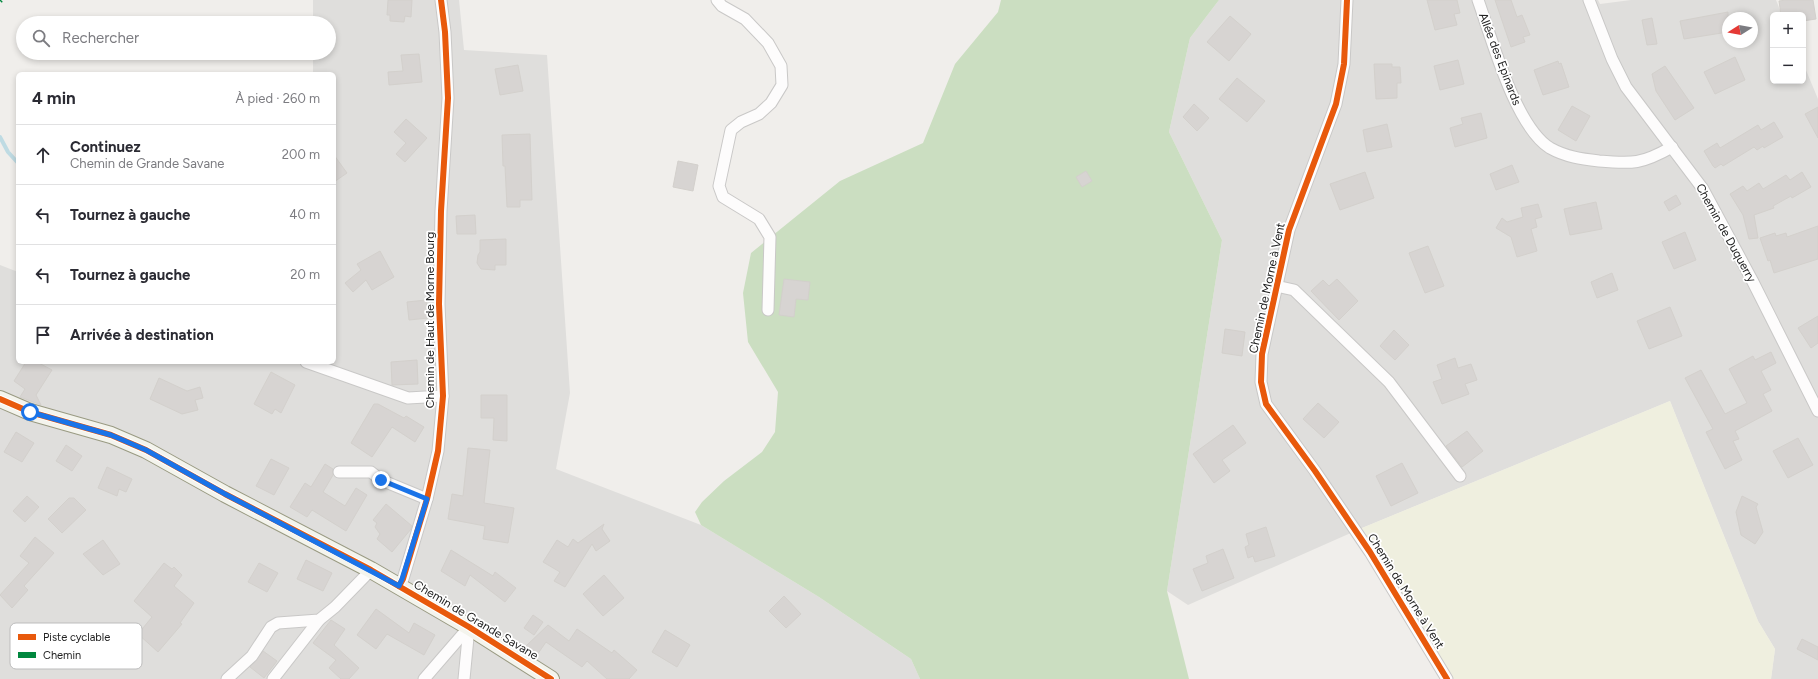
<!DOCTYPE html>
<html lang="fr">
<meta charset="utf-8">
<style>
:root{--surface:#fff;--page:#f2f2f3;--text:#2b2b33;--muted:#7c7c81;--line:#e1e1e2}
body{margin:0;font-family:Figtree,sans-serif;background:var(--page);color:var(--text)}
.controls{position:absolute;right:12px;top:12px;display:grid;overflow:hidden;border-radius:6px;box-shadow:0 2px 6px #0003}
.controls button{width:36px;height:36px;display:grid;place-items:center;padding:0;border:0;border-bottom:1px solid var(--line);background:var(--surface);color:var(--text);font:20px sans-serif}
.compass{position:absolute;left:1722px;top:12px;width:36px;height:36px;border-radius:50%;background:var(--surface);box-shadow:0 2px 6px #0003;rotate:259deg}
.stop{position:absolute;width:12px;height:12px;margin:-9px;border:3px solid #1a73e8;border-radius:50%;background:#fff}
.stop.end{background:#1a73e8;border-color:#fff;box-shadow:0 1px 4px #0008}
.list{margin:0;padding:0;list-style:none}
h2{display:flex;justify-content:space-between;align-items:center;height:52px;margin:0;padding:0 16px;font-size:17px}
h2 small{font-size:13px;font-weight:400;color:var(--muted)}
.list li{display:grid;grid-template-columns:26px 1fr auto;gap:12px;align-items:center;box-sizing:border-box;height:60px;padding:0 16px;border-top:1px solid var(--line)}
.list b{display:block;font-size:15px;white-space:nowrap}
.list p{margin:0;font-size:13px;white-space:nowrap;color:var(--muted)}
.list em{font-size:13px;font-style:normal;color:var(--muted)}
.icon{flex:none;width:22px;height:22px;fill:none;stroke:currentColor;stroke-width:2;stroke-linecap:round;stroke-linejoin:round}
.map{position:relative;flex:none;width:1818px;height:679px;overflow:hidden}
.search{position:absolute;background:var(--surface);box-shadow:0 2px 6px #0003;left:16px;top:16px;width:320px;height:44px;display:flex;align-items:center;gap:10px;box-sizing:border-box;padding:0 14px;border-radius:22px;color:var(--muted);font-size:15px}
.panel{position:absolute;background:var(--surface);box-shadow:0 2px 6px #0003;left:16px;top:72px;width:320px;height:292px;border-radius:6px}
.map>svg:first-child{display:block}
.residential{fill:#dfdedc;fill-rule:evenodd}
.farmland{fill:#efefdf}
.forest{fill:#cbdec1}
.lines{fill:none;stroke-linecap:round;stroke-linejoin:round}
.stream{stroke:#bfdbe3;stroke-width:4}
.building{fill:#d7d4d2;stroke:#d3d0cc}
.street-casing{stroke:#c9c8c7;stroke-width:13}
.secondary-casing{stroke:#999a82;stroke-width:18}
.street{stroke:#fdfcfc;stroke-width:11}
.secondary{stroke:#f4f4ed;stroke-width:16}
.quiet{stroke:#00873e;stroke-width:5;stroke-dasharray:10 5;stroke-linecap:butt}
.cycleway-casing{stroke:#fff;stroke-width:8}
.cycleway{stroke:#e8590c;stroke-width:6}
.route{stroke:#1a73e8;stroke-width:5}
.labels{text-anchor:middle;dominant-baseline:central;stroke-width:3.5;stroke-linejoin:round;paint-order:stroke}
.street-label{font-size:12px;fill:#222;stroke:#fff}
.key{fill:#fff;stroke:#bdbdbd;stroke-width:1}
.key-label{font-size:11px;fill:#222}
</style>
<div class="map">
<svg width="1818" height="679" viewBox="0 0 1818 679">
<rect width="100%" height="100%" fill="#f0eeeb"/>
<g class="residential">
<polygon points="313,0 459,0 464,50 547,55 570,393 556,469 701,525 819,597 911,659 920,679 0,679 0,265 18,272 18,362 334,362 334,74 313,74 313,53 329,53 329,23 313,23"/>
<path d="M1219,0H1598L1600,4L1631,0H1776L1782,15H1773V81H1803V63L1818,99V679H1771L1775,649L1758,621L1670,401L1362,528L1188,605L1167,591L1222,240L1169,132L1190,38ZM1728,18H1752V42H1728Z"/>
</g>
<polygon class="farmland" points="1670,401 1758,621 1775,649 1771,679 1454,679 1362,528"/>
<polygon class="forest" points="1001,0 1219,0 1190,38 1169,132 1222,240 1167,591 1189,679 920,679 911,659 819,597 701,525 695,512 702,502 724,481 762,452 775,432 778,392 748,342 743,293 751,253 840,181 923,143 955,64 998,12"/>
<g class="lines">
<polyline class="stream" points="0,137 8,152 18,163"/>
</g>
<g class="building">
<polygon points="388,0 412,0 411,17 405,16 404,22 390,21 390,15 387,15"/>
<polygon points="1427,0 1457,0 1460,13 1454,14 1457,25 1435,30"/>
<polygon points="1495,0 1511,0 1517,17 1522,15 1530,35 1523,37 1525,42 1511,47"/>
<polygon points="1786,0 1813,0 1816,19 1803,21 1803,15 1781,15 1779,1"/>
<polygon points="1728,12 1728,32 1684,39 1680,21"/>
<polygon points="1230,16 1251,34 1229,61 1207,42"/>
<polygon points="1652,18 1657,44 1647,45 1642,20"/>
<polygon points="419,54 422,82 389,85 388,72 403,71 401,55"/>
<polygon points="1735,57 1745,80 1715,94 1704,72"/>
<polygon points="1458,60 1464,84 1440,90 1434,66"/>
<polygon points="1558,61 1559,64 1561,63 1569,87 1543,95 1534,70"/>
<polygon points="1374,64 1392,64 1392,67 1400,67 1401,83 1397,83 1397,98 1376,99"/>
<polygon points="518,65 523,91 500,95 495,69"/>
<polygon points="1665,66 1694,108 1675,120 1656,91 1652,74"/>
<polygon points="1237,78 1265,101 1247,122 1219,99"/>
<polygon points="1194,104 1209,118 1197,131 1183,117"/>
<polygon points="1572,106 1590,116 1576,141 1558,130"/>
<polygon points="1818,107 1818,138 1805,114"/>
<polygon points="1481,113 1487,138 1455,147 1450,128 1463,124 1461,118"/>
<polygon points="406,119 427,138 405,162 396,154 406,143 394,132"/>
<polygon points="1774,122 1783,137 1764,148 1763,146 1757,150 1754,147 1723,166 1721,164 1715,168 1713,166 1704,151 1717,143 1720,148 1758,125 1761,130"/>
<polygon points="1387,124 1392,147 1367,152 1363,130"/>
<polygon points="530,134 532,200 520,200 520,207 507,207 505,166 503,166 502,135"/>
<polygon points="334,155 347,173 334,182"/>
<polygon points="678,161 698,165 693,191 673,187"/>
<polygon points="1512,165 1519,182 1496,190 1490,174"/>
<polygon points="1086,171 1092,181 1082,187 1076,177"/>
<polygon points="1365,172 1374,198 1340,210 1330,184"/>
<polygon points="1802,172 1811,187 1792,198 1791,196 1773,206 1774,208 1754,215 1758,238 1749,239 1743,215 1730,194 1743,186 1747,191 1759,183 1763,189 1786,175 1790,180"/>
<polygon points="1676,195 1681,204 1669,211 1664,202"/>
<polygon points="1596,202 1602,229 1570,235 1564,209"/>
<polygon points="1538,204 1542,217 1535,219 1537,227 1531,229 1537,251 1517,257 1511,237 1496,228 1502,218 1507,222 1523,217 1521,208"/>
<polygon points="475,215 476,234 457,234 456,216"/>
<polygon points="1818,226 1818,259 1774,273 1770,260 1768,261 1760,238 1775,233 1776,236 1786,233 1787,237"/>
<polygon points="1685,232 1696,260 1674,269 1662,242"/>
<polygon points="506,239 506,265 495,265 495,270 481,269 477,263 478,255 480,252 480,240"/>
<polygon points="1428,246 1444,286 1425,293 1409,253"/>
<polygon points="380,251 394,277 372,290 366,280 353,292 345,283 361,270 357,264"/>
<polygon points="1612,273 1618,290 1597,298 1591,282"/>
<polygon points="784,279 810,282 808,300 796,299 794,317 779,315"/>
<polygon points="1337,279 1358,301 1339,320 1311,291 1323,280 1329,286"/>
<polygon points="426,300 428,318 409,320 407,302"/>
<polygon points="1670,307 1682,336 1649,349 1637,321"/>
<polygon points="1818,316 1818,343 1811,348 1798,328"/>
<polygon points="1225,329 1245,332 1242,356 1222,353"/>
<polygon points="1394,330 1409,345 1395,360 1380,346"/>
<polygon points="1771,352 1776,363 1761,371 1771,390 1763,394 1772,411 1735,431 1739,439 1733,441 1742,460 1725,469 1706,432 1713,429 1685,378 1701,370 1725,414 1747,403 1729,369 1753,356 1755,360"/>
<polygon points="1455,358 1458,368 1471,364 1477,380 1465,384 1469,394 1442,404 1433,382 1442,379 1437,365"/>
<polygon points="417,360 418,384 392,385 391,362"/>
<polygon points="26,362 37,362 52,370 36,395 41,405 20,397 25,389 14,381"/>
<polygon points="271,372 295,385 281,413 275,409 272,414 254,404"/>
<polygon points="159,378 187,391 200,387 203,398 195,400 198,410 182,414 150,399"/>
<polygon points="481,395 507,395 507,441 493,440 494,418 481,418"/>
<polygon points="1318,403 1339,422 1324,438 1303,419"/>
<polygon points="374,404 378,404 404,418 406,416 424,427 415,442 392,427 372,457 351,443"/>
<polygon points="1233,425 1246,443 1222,460 1230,471 1214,483 1193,454"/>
<polygon points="1467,431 1483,451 1462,467 1446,446"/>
<polygon points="16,432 34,443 22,462 4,452"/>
<polygon points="1798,438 1813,465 1788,478 1773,451"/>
<polygon points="66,445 82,456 72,471 56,461"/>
<polygon points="468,448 490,450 484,503 514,508 508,543 483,539 485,526 448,519 452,494 463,496"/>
<polygon points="271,459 289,468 274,495 256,486"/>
<polygon points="1402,463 1418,493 1391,506 1376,476"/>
<polygon points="325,464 333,469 333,475 323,492 345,506 356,488 367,495 346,531 312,510 307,517 290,507 305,483 311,487"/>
<polygon points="107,467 132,479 126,492 119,489 117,496 98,488"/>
<polygon points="27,496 39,507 25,522 13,511"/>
<polygon points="1742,496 1758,504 1756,507 1763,532 1755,544 1741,535 1736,512"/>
<polygon points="69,498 74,498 86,510 62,533 48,519"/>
<polygon points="386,504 412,526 411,529 392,552 377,539 380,534 375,527 377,523 373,520"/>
<polygon points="604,524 602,529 610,541 596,551 592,544 565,587 554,581 560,572 543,562 557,540 568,547 573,539 578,543"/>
<polygon points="1266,527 1275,556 1255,562 1253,556 1248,558 1245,547 1249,545 1246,534"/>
<polygon points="35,537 54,553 24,586 28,590 12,608 0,595 29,563 20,556"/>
<polygon points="103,540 120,564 103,575 83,554"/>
<polygon points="1223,549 1234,578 1202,591 1193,569 1208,563 1206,556"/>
<polygon points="451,550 493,576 495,572 516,588 505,602 470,575 465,586 441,571"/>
<polygon points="306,560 332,573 323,591 297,579"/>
<polygon points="164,563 172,569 174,567 182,575 174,586 194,603 180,623 182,624 158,652 138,634 152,617 134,601"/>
<polygon points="259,563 278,573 267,592 248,582"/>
<polygon points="604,575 624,598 603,616 583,594"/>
<polygon points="784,596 801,614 786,628 769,611"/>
<polygon points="376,609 409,633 414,623 435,635 424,655 387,634 376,649 357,635"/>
<polygon points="533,615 543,622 534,635 524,628"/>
<polygon points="331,620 345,629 334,645 359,668 349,679 341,679 329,668 336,660 313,643"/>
<polygon points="548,625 569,641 577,629 612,653 614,650 637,670 629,679 607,679 587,661 582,667 546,642 537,655 526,646"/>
<polygon points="665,630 690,645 677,667 652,652"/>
<polygon points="1802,639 1818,647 1818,660 1797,649"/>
<polygon points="263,651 277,661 264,678 250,667"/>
</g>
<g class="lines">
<defs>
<g id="street">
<polyline points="717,0 722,6 745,19 768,43 781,66 782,85 771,103 759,114 741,122 731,130 719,186 723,197 759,219 770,237 768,310"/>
<polyline points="1347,0 1344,64 1336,104 1289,230 1262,354 1261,382 1266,404 1315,471 1370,552 1447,679"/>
<path d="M1478,0C1492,39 1515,126 1550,148C1566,157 1582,159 1599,161C1633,164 1642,164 1672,147"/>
<polyline points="1589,0 1612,59 1626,87 1703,189 1752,280 1818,411"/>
<polyline points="1276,286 1294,290 1389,382 1460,476"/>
<polyline points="306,362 408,398 443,396"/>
<polyline points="339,472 371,472 381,480 427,499"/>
<polyline points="399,586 403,579 427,499 438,451 443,396 439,304 441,211 448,98 445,32 441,0"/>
<polyline points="227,679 252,656 271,627 278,623 319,620 335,607 371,570"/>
<polyline points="273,679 319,620"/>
<polyline points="424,679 469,627"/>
<polyline points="464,679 469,627"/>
</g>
<polyline id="secondary" points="0,399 30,412 111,435 146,450 225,494 371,570 469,627 551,679"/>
</defs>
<use href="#street" class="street-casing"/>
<use href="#secondary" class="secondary-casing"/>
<use href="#street" class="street"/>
<use href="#secondary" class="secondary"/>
<polyline class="quiet" points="0,1 1,0"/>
<defs>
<g id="cycleway">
<polyline points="1347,0 1344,64 1336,104 1289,230 1262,354 1261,382 1266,404 1315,471 1370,552 1447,679"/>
<polyline points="0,399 30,412 111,435 146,450 225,494 371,570 469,627 551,679"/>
<polyline points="399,586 403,579 427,499 438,451 443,396 439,304 441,211 448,98 445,32 441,0"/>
</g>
</defs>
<use href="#cycleway" class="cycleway-casing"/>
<use href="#cycleway" class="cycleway"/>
</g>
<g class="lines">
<polyline class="route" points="30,412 111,435 146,450 225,494 399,586 402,579 427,499 381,480"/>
</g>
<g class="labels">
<g class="street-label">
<text transform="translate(1500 59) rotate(69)">Allée des Epinards</text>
<text transform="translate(1726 233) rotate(61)">Chemin de Duquerry</text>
<text transform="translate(1267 288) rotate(-78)">Chemin de Morne à Vent</text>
<text transform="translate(430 320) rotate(-90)">Chemin de Haut de Morne Bourg</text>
<text transform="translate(1406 591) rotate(58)">Chemin de Morne à Vent</text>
<text transform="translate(476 620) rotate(31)">Chemin de Grande Savane</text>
</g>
</g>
<rect x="10" y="623" width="132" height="46" rx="6" class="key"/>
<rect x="18" y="634" width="18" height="6" fill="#e8590c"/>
<rect x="18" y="652" width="18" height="6" fill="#00873e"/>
<g class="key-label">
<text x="43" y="641">Piste cyclable</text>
<text x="43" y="659">Chemin</text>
</g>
</svg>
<div class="controls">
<button>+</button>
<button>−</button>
</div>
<svg class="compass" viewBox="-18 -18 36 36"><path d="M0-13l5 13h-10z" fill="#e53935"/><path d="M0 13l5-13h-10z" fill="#7c7c81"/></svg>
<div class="stop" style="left:30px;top:412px"></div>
<div class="stop end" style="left:381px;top:480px"></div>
<div class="search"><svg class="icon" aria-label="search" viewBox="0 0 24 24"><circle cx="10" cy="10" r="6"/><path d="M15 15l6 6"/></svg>Rechercher</div>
<section class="panel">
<h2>4 min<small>À pied · 260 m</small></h2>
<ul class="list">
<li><svg class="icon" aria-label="ahead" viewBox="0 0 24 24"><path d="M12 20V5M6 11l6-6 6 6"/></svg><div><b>Continuez</b><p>Chemin de Grande Savane</p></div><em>200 m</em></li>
<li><svg class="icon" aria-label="left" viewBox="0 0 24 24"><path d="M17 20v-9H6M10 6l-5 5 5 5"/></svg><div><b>Tournez à gauche</b></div><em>40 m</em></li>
<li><svg class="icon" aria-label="left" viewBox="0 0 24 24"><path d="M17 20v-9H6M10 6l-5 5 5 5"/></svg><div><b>Tournez à gauche</b></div><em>20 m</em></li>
<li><svg class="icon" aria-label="arrive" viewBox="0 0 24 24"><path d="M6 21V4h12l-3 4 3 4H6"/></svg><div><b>Arrivée à destination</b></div></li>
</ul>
</section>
</div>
